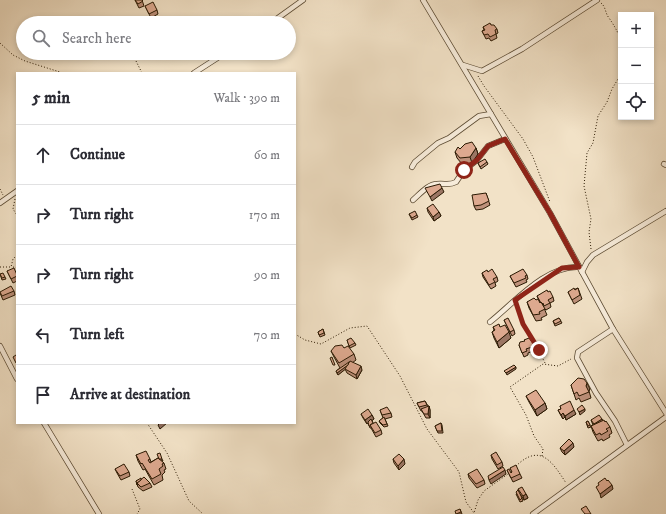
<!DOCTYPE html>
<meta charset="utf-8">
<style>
:root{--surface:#fff;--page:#f2f2f3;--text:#2b2b33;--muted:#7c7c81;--line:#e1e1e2}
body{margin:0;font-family:"IM FELL DW Pica",serif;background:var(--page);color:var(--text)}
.controls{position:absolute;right:12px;top:12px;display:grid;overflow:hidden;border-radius:0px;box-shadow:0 2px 6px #0003}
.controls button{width:36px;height:36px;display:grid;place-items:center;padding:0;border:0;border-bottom:1px solid var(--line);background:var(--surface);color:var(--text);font:20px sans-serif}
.stop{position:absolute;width:12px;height:12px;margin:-9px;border:3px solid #8f2418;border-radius:50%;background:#fff}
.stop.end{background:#8f2418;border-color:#fff;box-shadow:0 1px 4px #0008}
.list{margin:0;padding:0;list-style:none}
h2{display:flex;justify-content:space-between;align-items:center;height:52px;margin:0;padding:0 16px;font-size:17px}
h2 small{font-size:13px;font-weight:400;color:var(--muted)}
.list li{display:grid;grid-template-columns:26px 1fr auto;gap:12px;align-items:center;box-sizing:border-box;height:60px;padding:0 16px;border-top:1px solid var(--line)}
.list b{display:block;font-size:15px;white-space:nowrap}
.list em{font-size:13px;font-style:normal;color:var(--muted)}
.icon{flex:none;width:22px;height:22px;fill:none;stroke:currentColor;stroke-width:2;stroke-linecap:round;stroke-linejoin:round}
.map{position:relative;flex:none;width:666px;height:514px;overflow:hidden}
.search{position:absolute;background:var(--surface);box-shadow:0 2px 6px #0003;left:16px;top:16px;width:280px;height:44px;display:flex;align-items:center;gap:10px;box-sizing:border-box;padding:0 14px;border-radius:22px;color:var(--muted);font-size:15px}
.panel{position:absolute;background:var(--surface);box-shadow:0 2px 6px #0003;left:16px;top:72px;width:280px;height:352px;border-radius:0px}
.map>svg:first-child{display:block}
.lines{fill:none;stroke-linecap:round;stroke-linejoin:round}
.street-casing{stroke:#5c4b33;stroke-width:6}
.path{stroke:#2a1902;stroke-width:1;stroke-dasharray:1 2;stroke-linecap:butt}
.street{stroke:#f7ecdb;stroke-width:4.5}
.wall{fill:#be917b;stroke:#2a1902}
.shaded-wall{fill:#9b7664;stroke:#2a1902}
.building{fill:#dda98f;stroke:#2a1902}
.route{stroke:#8f2418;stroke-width:5}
</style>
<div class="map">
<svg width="666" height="514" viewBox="0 0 666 514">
<rect width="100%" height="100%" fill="#f2e2c7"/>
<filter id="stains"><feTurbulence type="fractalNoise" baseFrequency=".005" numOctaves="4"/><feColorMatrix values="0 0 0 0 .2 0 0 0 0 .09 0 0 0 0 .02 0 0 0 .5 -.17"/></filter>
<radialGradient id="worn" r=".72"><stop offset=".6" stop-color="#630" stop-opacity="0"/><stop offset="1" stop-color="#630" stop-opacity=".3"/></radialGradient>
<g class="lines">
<defs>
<g id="street">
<polyline points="423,0 550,213 613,329 666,413"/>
<polyline points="271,23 303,0"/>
<polyline points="463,65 482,71 522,49 597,0"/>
<polyline points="194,73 225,53"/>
<polyline points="664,164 666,165"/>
<polyline points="412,167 415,162 438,143 449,138 479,116 491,114"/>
<path d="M413,200C420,194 428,184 437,184C445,183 449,186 456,182L464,170L477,160L488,146L505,139"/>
<polyline points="0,203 17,191"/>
<polyline points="582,272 587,262 593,255 666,211"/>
<path d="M490,322C514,303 546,265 579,267"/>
<polyline points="613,329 578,352 577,358 596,393 615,421 627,445"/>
<polyline points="0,346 17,379"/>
<polyline points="44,423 99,514"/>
<polyline points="533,514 666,417"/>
</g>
</defs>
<use href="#street" class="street-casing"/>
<g class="path">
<path d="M601,3C606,7 605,13 609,18C614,25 617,31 621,39"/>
<polyline points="0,43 13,55 25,61 63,73"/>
<polyline points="132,53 142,73"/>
<polyline points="478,76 484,86 523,139 533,157 550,202"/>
<polyline points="0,189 3,195"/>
<polyline points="15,199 13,209 17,215"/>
<polyline points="591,249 589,232 591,219 584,186 587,153 593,143 598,116 607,102 612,89 621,74"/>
<polyline points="0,267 11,267 13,259 17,255"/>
<polyline points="13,267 17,268"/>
<path d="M516,306C521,327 536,344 545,363"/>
<polyline points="295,334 305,340 321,344 350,328 367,326 400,376 427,429 459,472 466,502 474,513 478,500 484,491 508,474"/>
<polyline points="147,423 167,453 189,501 203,514"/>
<polyline points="542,456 543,449 534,436 526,415 510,387 543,364 558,366 571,359"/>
<path d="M516,466C540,443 552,461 566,483"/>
<polyline points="132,489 140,509 137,514"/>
</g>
<use href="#street" class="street"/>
</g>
<g class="wall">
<polygon points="135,0 142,0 144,6 139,8"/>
<polygon points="145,6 157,10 158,14 151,18"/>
<polygon points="491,25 497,29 498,33 496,34 497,38 491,41 489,38 486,39 482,31 484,30 483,27"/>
<polygon points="476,148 478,154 472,163 462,164 457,158 455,152 460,149"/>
<polygon points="487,162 488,164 481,169 478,163"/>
<polygon points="486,193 490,205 483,209 476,210 474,206"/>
<polygon points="427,208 439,212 441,216 434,221 428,212"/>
<polygon points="409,214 417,215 418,217 412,220"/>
<polygon points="7,271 17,275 17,281 13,283"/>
<polygon points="488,272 497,277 498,281 495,283 496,286 491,289 483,277 482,273"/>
<polygon points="0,274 5,277 6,279 2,280"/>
<polygon points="527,275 528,279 526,280 527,282 516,287 510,276"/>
<polygon points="578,288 582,299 574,304 568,292"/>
<polygon points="14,291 15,295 3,300 0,293"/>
<polygon points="548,292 553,297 554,301 550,303 551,307 546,310 544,308 547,315 541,318 542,320 536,321 529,308 527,302 536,300 540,303 537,296"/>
<polygon points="559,318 562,323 555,326 553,321"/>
<polygon points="504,320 514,330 515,334 512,336"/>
<polygon points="493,327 500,327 511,338 499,348 494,338 492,332 494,330"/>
<polygon points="323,329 325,335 320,337 318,332"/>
<polygon points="347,340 355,343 356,345 350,348"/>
<polygon points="519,345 535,346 536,350 528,353 528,355 524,357"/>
<polygon points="344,348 354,354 356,360 352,363 362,370 357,379 347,373 345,369 338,375 336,371 340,368 334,357 331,351"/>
<polygon points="571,385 590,389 589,391 591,398 581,402 579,398 576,400"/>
<polygon points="526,396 545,403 547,409 537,416 529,402"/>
<polygon points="425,401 428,406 429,406 430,410 430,418 426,418 422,411 421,411 417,403"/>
<polygon points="560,406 576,414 566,420 565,417 563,419 560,414 558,410 561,409"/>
<polygon points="380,410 391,413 392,417 385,419 388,426 384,427 380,423 379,421 383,418"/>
<polygon points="361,414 372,415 374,419 372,420 373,423 381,430 382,434 376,437 371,428 370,428 368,423 367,424 363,418"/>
<polygon points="602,419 603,421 610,427 612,433 609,435 610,437 603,441 602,439 598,441 593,432 591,426 593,425 591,420"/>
<polygon points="588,421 591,427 588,428 586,422"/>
<polygon points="441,423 442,425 443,433 438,433 435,426"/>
<polygon points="574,447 565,455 562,452 560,448"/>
<polygon points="136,455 150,459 151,462 158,458 162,459 163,461 161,461 164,463 166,469 164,470 165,472 162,475 163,480 154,485 145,469 143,470 138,461"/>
<polygon points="491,455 502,462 503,466 498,469 492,459"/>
<polygon points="393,459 405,464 399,470 394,463"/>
<polygon points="510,468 520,474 522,478 513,482 507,470 511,473 512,472"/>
<polygon points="115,469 129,472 130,476 121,480 117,473"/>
<polygon points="468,474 484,480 485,484 477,488 469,478"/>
<polygon points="141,479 150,483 152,487 143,491 138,487 136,481"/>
<polygon points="518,489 526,494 528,498 524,500 520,494 523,501 520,502 516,494 519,492"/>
<polygon points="460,509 462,514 456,514"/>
</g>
<g class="shaded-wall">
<polygon points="476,148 478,154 472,163 470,157"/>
<polygon points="442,188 444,192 432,201 430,197"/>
<polygon points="439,212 441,216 434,221 433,217"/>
<polygon points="509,332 511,338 499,348 497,342"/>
<polygon points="350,363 351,365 338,375 337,373"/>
<polygon points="361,366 362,370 357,379 356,375"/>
<polygon points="516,367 516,369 507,375 506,373"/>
<polygon points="587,383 590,389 588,392 586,386"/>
<polygon points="545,403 547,409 537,416 535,410"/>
<polygon points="429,406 430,410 430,418 428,414"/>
<polygon points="585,409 585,411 580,415 579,412"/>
<polygon points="574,410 576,414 566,420 565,416"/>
<polygon points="563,413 565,417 563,419 561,415"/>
<polygon points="372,415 374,419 367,424 365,420"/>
<polygon points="602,419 603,423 595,428 594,424"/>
<polygon points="160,423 167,423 160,429 158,425"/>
<polygon points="573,443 574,447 565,455 564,451"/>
<polygon points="404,459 405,464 399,470 398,466"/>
<polygon points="505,470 506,474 491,484 489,480"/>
<polygon points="612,485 613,489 601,498 600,494"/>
<polygon points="526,494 528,498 524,500 523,496"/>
</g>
<g class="building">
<polygon points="135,0 142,0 143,1 138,4"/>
<polygon points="153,2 157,10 149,14 145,6"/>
<polygon points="490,23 491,25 494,25 497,29 495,30 496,34 490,37 488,34 484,35 482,31 485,30 483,27"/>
<polygon points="472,142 476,148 470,157 460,158 455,152 458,147 460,149 465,144"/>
<polygon points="485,159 487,162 480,167 478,163"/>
<polygon points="440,184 442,188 430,197 425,188"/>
<polygon points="486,193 489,201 481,205 474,206 472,195"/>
<polygon points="433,204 439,212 433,217 427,208"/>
<polygon points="415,211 417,215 412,218 409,214"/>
<polygon points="14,268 17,275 17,276 11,279 7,271"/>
<polygon points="492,269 497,277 493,279 495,282 489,285 482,273 487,270 488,272"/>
<polygon points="523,269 527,275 525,276 526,278 514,283 510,276"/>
<polygon points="3,273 5,277 2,278 0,274"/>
<polygon points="11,286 14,291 2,296 0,292"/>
<polygon points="574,288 575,290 578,288 580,295 572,300 568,292"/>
<polygon points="547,290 548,292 550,291 553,297 548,300 550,303 544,306 543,303 542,304 541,302 541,303 537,296"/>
<polygon points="534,298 536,300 538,299 540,303 541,302 545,309 539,312 540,314 533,315 527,302"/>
<polygon points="508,318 514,330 510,332 504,320"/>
<polygon points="559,318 561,321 555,324 553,321"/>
<polygon points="499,324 500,327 505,325 509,332 497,342 492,332 495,330 493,327"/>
<polygon points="323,329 324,333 319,335 318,332"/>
<polygon points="351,338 355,343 349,346 347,340"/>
<polygon points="529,338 535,346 526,349 527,351 522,353 519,345 520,342 525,341 524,340"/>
<polygon points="342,345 344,348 348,346 354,354 339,363 331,351 335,346"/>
<polygon points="16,355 17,357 17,362 16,363 13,357"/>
<polygon points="332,357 335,365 333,365 330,358"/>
<polygon points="350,361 361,366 356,375 345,369"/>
<polygon points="349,362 348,365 337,373 336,371"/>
<polygon points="514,365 516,367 506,373 504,371"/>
<polygon points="578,378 584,379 587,383 586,386 589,392 579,396 577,392 574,394 571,385"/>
<polygon points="536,390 545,403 535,410 526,396"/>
<polygon points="425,401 427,405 419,407 417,403"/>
<polygon points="570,401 574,410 565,416 563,413 561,415 558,410 561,409 560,406"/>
<polygon points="582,405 585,409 579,412 577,409"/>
<polygon points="429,406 428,414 424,414 421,409"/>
<polygon points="387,407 391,413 382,415 380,410"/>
<polygon points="368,409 372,415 365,420 361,414"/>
<polygon points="599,415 602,419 594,424 591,420"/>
<polygon points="384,417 387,424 383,425 379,421"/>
<polygon points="371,419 373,423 370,425 371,426 369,426 368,422"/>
<polygon points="604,420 605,422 606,421 610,427 606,429 608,431 601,435 600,433 596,435 591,426"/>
<polygon points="588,421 590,425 588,426 586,422"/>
<polygon points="376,422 381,430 375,433 370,425"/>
<polygon points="441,423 442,431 437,431 435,426"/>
<polygon points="569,439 573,443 564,451 560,448"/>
<polygon points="146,451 150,459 148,460 150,463 158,458 164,463 162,464 163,466 159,469 161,474 152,479 142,463 141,464 136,455"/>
<polygon points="496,452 502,462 497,465 491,455"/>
<polygon points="160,453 162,459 159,459 157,454"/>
<polygon points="399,454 404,459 398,466 393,459"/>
<polygon points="124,464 129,472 120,476 115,469"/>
<polygon points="516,465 520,474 511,478 507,470 509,469 511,473 512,472 510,468"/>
<polygon points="503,467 505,470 489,480 488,476"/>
<polygon points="477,469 484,480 476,484 468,474"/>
<polygon points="144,477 150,483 141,487 137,483"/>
<polygon points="141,478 141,480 137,483 137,485 136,481"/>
<polygon points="605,478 607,481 608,480 612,485 600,494 596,487 599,485 598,483"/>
<polygon points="522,487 526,494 523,496 518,489"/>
<polygon points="518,490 522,498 520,500 516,492"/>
<polygon points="586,506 591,514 585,514 581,509"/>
<polygon points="460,509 461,512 456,514 455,511"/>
</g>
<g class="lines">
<polyline class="route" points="464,170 477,160 488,146 505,139 550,213 579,267 562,268 515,300 523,324 539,350"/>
</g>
<rect width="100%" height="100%" filter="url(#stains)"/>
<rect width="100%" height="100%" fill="url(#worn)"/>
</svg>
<div class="controls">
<button>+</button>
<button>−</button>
<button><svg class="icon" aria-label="locate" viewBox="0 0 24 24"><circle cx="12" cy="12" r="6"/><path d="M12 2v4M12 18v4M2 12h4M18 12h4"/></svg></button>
</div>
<div class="stop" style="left:464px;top:170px"></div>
<div class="stop end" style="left:539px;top:350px"></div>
<div class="search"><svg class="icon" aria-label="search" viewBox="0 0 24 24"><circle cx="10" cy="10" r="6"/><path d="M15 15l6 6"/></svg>Search here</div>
<section class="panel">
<h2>5 min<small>Walk · 390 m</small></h2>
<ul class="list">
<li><svg class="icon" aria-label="ahead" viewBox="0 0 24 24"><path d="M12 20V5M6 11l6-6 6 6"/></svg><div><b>Continue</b></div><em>60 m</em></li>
<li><svg class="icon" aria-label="right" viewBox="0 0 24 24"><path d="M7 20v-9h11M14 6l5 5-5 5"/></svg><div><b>Turn right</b></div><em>170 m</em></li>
<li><svg class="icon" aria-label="right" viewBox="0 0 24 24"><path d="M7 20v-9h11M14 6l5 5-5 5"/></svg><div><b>Turn right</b></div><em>90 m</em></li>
<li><svg class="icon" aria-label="left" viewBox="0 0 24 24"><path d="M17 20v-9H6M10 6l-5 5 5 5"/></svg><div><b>Turn left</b></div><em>70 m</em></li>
<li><svg class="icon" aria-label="arrive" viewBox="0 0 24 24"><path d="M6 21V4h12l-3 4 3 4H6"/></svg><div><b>Arrive at destination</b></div></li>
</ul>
</section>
</div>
